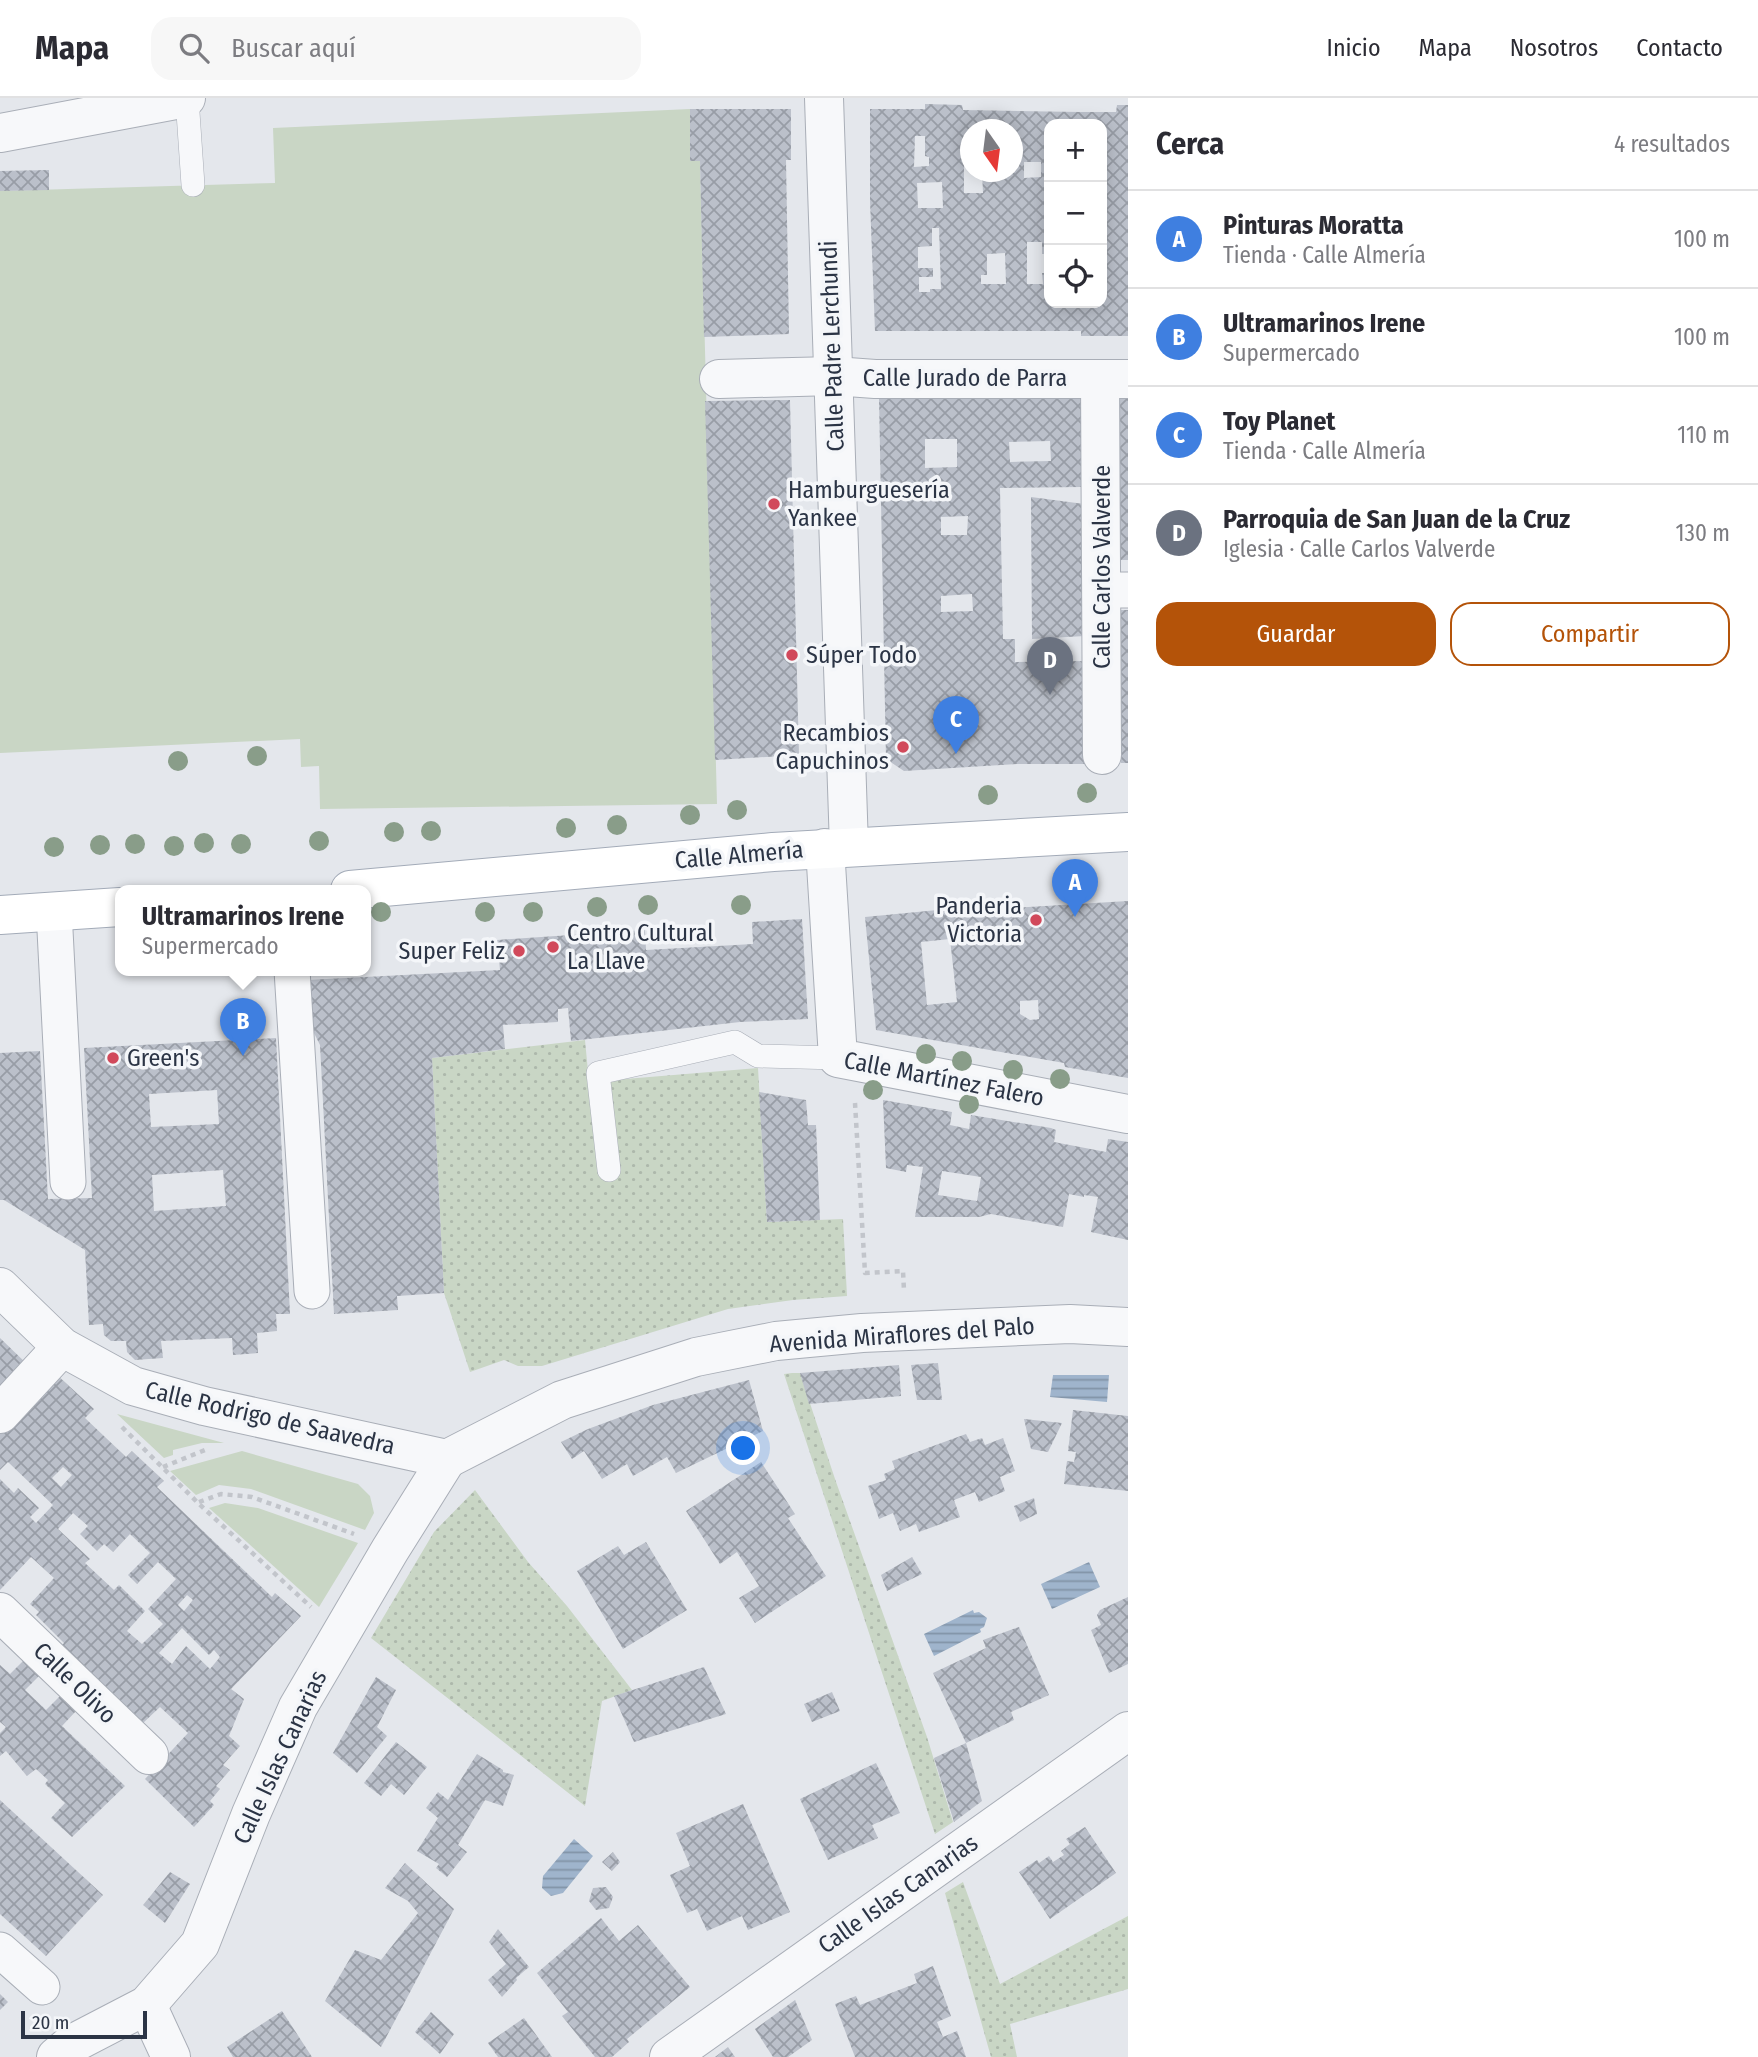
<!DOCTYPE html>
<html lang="es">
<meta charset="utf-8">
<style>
:root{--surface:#fff;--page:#f7f7f7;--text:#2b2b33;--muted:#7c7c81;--line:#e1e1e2;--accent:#b45309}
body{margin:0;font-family:"Fira Sans Condensed",sans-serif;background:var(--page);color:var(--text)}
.controls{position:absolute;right:21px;top:21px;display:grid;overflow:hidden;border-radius:14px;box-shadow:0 4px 18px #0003}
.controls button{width:63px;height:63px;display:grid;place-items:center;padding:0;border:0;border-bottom:2px solid var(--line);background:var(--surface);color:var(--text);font:35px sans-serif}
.compass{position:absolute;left:960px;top:21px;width:63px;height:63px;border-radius:50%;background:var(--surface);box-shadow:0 4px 18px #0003;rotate:166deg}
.scale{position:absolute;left:21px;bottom:18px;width:126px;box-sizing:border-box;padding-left:7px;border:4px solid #2b3445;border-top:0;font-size:19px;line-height:24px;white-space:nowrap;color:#2b3445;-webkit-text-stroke:5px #f4f6f9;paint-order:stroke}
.you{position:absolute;left:744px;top:1351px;width:24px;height:24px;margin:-18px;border:5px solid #fff;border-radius:50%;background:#1a73e8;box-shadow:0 0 0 10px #1a73e833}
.badge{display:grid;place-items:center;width:46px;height:46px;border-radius:50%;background:var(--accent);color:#fff;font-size:23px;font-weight:700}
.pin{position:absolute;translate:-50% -58px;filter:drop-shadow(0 2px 4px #0008)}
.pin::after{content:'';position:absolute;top:37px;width:24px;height:21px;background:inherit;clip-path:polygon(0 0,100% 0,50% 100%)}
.popup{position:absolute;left:115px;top:787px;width:256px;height:91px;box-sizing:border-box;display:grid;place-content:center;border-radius:14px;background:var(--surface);filter:drop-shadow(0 2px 5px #0005);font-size:23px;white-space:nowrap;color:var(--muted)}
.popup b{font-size:26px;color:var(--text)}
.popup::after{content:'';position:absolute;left:50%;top:100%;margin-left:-14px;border:14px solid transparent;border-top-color:var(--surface)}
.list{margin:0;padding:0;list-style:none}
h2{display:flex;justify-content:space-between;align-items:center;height:91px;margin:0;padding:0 28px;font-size:30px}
h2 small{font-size:23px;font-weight:400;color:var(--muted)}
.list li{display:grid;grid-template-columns:46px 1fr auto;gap:21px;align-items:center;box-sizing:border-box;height:98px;padding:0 28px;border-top:2px solid var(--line)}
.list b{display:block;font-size:26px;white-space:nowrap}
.list p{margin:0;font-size:23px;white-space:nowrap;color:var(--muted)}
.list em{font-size:23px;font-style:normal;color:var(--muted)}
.actions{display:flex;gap:14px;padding:21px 28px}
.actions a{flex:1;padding:16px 0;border:2px solid var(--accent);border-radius:21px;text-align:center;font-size:24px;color:var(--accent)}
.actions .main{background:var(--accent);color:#fff}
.icon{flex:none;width:38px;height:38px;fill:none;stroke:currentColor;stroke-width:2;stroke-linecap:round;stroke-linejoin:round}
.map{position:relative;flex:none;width:1128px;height:1959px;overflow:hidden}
header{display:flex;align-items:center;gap:42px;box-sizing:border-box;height:98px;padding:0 35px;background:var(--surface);border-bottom:2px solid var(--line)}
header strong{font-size:33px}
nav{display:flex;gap:38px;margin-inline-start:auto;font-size:24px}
.search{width:490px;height:63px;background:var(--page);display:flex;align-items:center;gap:18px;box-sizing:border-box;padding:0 24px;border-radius:21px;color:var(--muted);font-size:26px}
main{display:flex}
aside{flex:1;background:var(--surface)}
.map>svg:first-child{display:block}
.grass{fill:url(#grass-dots)}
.garden{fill:#c9d6c5}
.water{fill:url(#water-rules)}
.building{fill:url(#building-cross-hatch);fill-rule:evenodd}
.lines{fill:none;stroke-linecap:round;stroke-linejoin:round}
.service-casing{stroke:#a9aeb7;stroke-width:24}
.pedestrian-casing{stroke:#a9aeb7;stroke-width:37}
.minor-casing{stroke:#a9aeb7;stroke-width:40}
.primary-casing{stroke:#a3abb8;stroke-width:40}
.path{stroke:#c2c5cb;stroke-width:4.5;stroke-dasharray:5 5;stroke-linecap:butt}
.service{stroke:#f7f8fa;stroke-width:23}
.pedestrian{stroke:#f7f8fa;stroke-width:35}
.minor{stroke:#f7f8fa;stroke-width:38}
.primary{stroke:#fff;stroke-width:38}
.tree{fill:#899d89}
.poi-dot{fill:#d1495b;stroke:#f4f6f9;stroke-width:2.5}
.labels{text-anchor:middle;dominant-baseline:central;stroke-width:7;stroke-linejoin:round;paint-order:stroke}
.street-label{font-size:24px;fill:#2b3445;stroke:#f4f6f9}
.poi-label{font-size:24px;fill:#2b3445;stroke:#f4f6f9;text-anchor:start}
</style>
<header>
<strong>Mapa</strong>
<div class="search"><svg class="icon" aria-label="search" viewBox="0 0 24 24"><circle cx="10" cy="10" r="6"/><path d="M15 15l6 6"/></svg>Buscar aquí</div>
<nav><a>Inicio</a><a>Mapa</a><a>Nosotros</a><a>Contacto</a></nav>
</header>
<main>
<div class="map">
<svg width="1128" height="1959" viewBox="0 0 1128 1959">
<defs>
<pattern id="grass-dots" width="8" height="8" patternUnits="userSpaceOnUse" patternTransform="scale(1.75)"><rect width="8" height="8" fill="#c9d6c5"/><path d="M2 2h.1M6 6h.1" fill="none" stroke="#adb8ab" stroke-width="1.8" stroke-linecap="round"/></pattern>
<pattern id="water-rules" width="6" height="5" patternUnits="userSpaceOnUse" patternTransform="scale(1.75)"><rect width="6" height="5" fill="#9fb4cc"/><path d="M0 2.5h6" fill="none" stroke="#8293a7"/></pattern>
<pattern id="building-cross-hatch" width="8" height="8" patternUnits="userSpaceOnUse" patternTransform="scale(1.75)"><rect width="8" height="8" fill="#bbc0ca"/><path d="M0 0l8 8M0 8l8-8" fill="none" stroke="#989da6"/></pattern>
</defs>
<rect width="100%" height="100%" fill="#e4e7ec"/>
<g class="grass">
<polygon points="585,942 589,984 758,970 767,1124 843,1121 847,1198 793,1202 728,1211 542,1268 518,1268 504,1262 470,1274 444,1195 432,960"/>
<polygon points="792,1275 800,1275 835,1381 927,1639 953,1724 935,1736 784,1276"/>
<polygon points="475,1392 528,1464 567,1508 632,1592 602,1603 585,1708 371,1540 434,1434"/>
<polygon points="963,1784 1000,1886 1128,1818 1128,1891 1010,1926 1017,1959 991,1959 945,1795"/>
</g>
<g class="garden">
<polygon points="690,11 690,62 700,63 717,706 320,711 319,668 301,669 300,641 0,655 0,93 275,85 273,30"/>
<polygon points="117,1316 224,1345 202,1345 173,1352 173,1357 164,1360"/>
<polygon points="242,1353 358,1386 370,1398 374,1415 365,1432 251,1391 219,1387 196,1397 170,1373"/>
<polygon points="225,1405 258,1410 358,1445 319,1509 209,1410"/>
</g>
<g class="water">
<polygon points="1053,1277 1109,1277 1107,1304 1050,1299"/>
<polygon points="1089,1464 1100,1489 1052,1511 1041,1486"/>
<polygon points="973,1512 974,1515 979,1514 987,1520 984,1529 980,1531 981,1534 934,1558 924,1536"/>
<polygon points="574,1741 593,1758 563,1795 551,1798 542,1790 543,1778"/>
</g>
<g class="building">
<path d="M925,6L962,7L963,12L1079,14H1116L1117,7H1128V238H1081V233H875L870,103V11H925ZM1049,26H1102V205H1049V175H1042L1043,186H1027V144H1042V156H1049ZM970,32H1012V74H982L983,95H964V66H970ZM915,38H925V58L929,59V68L914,69ZM1024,64H1041V79L1024,80ZM942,84L943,110H918L917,85ZM932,130H939L941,191H930V194H919V179H933V170H918V149L932,148ZM1005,155L1006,186H981V177H987V156Z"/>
<polygon points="690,11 791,11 791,62 786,62 789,236 704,239 700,63 690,63"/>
<polygon points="49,72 49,92 0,93 0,73"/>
<path d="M879,301H1081V389L1000,390L1003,541H1015V564L1085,563L1086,666H1017L904,673L886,661ZM925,341H957V369L925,370ZM1050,343L1051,363L1010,364L1009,344ZM968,418L967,437H941V419ZM972,496L973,513L941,514V498Z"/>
<polygon points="1119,301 1128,301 1128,462 1120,462"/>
<polygon points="790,302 799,657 715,662 705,303"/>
<polygon points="1031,399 1084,406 1085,538 1032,541"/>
<polygon points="1120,512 1128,512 1128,665 1121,665"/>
<path d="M1128,803V980L1065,969L1064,965L876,932L865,819L948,811V814ZM950,841L957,904L927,907L921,844ZM1038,902L1039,921L1030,922L1020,916V903Z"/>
<polygon points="802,821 808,921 740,924 571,943 568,910 558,911 558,924 503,927 505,951 432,960 444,1195 397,1198 398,1212 334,1216 320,947 309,925 307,882 500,872 497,842 645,832 646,852 753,846 752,824"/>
<path d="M276,940L290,1216H276L277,1233L257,1235L258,1255L233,1257L232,1240L161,1243L163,1260L135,1262L127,1254L126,1243H111L104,1237L103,1226L89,1227L85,1152L4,1102H0V955L40,953L48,1101L92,1100L84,950ZM217,992L219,1026L151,1029L149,996ZM223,1072L226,1108L154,1113L152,1077Z"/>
<polygon points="759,994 806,1002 808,1027 816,1027 820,1122 767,1124"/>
<path d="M883,1002L952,1014L950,1027L969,1031L971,1017L1051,1030L1056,1032L1054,1044L1106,1054L1108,1041L1128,1044V1142L1091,1134L1098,1099L1084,1097V1099L1069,1096L1063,1129L991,1116L979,1119H915L923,1069L907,1067L906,1074L886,1070ZM942,1073L981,1079L977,1103L938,1097Z"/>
<polygon points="0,1240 29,1268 0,1299"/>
<polygon points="938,1265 942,1302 917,1302 911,1267"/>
<polygon points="899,1267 901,1298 809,1306 800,1275"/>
<path d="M56,1276L94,1311L85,1320L126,1359L132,1353L164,1383L157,1389L272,1499L275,1495L301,1518L231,1591L244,1601L229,1638L240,1648L223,1667L230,1672L216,1688L220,1691L210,1703L214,1707L194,1729L145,1681L188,1635L160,1609L142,1626L61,1548L64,1545L36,1517L39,1514L30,1506L54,1480L31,1459L0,1492V1381L14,1395L18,1390L39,1410L30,1419L36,1425L53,1407L8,1364L0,1372V1335ZM63,1369L72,1377L61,1389L52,1380ZM73,1415L88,1428L80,1436L97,1453L104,1446L113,1454L130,1436L150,1455L128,1477L137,1486L158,1464L176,1481L148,1511L163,1526L142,1546L127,1533L145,1513L119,1487L114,1492L85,1465L90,1461L58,1431ZM187,1497L193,1502L184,1513L178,1507ZM182,1530L209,1557L214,1552L220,1559L210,1571L186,1548L172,1566L159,1555Z"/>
<polygon points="749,1282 763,1333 676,1375 667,1359 633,1378 627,1366 602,1381 584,1353 572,1361 561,1344 588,1331 653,1307"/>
<polygon points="1073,1312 1128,1318 1128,1393 1064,1386 1067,1363 1074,1364 1076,1354 1068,1353"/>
<polygon points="1024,1321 1062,1325 1048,1354 1031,1351"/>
<polygon points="966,1336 970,1344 982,1340 985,1347 1003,1340 1015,1373 1000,1379 1005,1393 979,1404 975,1394 954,1402 960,1419 919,1434 916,1426 900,1433 893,1415 879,1421 868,1388 886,1382 884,1376 895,1371 892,1363"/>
<polygon points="761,1364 795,1416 788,1420 826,1478 755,1525 739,1500 759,1488 737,1454 720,1466 686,1413"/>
<polygon points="1034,1400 1037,1416 1020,1424 1014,1408"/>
<polygon points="646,1444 687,1512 623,1551 577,1473 618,1448 624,1457"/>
<polygon points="912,1459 922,1476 887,1493 881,1477"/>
<polygon points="1128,1499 1128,1566 1109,1575 1091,1532 1101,1527 1097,1517 1100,1512"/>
<polygon points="1019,1529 1049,1597 1011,1614 1014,1622 966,1645 982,1703 954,1724 934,1660 966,1645 933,1575 986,1550 983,1542"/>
<polygon points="23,1563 39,1578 25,1592 46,1612 60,1598 76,1613 62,1628 125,1688 72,1739 51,1720 65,1705 45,1686 48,1682 36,1671 27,1678 6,1653 0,1658 0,1635 6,1629 0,1624 0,1567 10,1576"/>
<polygon points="704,1569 726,1616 634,1644 614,1598"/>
<polygon points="376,1579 396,1592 377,1629 387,1638 357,1675 333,1655"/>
<polygon points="832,1594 840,1613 812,1624 804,1606"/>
<polygon points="396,1644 427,1669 404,1697 391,1686 381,1698 364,1685"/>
<polygon points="477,1656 503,1672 503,1674 514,1677 503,1708 485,1702 458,1747 467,1754 447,1779 436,1770 439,1766 417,1753 438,1720 426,1710 438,1694 448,1702"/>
<polygon points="876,1665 900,1715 872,1727 878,1740 828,1762 800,1701"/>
<polygon points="0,1702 103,1797 46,1858 0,1816"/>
<polygon points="743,1706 790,1814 748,1832 742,1818 707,1833 697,1811 687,1815 670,1777 690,1768 676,1735"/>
<polygon points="1085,1729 1116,1775 1050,1821 1019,1774 1037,1762 1039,1765 1049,1758 1053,1764 1064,1757 1061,1753 1070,1746 1066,1741"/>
<polygon points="613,1754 620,1764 612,1773 602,1764"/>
<polygon points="405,1765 454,1811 381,1949 325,1903 355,1852 381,1862 418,1815 408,1803 385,1790"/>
<polygon points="170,1774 190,1786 165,1825 143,1807"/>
<polygon points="606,1789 613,1799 609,1810 596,1812 589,1803 593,1790"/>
<polygon points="601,1820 619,1843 638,1827 690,1889 627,1941 629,1944 612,1959 595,1959 562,1918 568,1914 537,1875"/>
<polygon points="498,1831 529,1869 516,1880 517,1882 502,1899 488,1882 506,1866 489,1844"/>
<polygon points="933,1868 951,1918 937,1924 943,1939 957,1933 966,1959 855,1959 835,1906 856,1898 860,1907 917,1885 914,1876"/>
<polygon points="0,1896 8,1904 0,1912"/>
<polygon points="795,1902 812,1942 788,1959 773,1959 755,1931"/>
<polygon points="282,1913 312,1959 233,1959 227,1949"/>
<polygon points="431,1914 454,1936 440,1956 415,1934"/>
<polygon points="524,1920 552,1959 498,1959 488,1945"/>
<polygon points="728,1949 735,1959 715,1959"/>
</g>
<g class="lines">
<defs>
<g id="service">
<polyline points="187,0 193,87"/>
<polyline points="609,1072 598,975 735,944 758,958 838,960"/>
</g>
<g id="pedestrian">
<polyline points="1102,492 1128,492"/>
<polyline points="54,813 68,1084"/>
<polyline points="292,872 312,1193"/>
<polyline points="0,1852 42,1889"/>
</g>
<g id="minor">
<polyline points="824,0 849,749"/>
<polyline points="0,35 186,0"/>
<polyline points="719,281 834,278 875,281 1128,281"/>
<polyline points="1100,281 1102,657"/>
<polyline points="825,750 838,960 1128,1016"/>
<polyline points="0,1189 62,1249 133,1288 204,1308 447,1361"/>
<polyline points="0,1316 62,1249"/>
<polyline points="447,1361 562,1302 696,1259 776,1243 862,1235 1070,1226 1128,1229"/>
<polyline points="0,1514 149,1657"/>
<polyline points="147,1907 171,1959"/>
<polyline points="56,1959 70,1947 147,1907 200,1846 251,1716 298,1609 390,1452 447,1361"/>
<polyline points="669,1959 1128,1633"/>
</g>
<g id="primary">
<polyline points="350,792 773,754 1128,734"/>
<polyline points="0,817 120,809"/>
</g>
</defs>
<use href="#service" class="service-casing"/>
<use href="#pedestrian" class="pedestrian-casing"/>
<use href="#minor" class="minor-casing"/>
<use href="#primary" class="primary-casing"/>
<g class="path">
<polyline points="855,1005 865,1175 903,1173 904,1193"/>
<polyline points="122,1329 198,1405 311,1509"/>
<polyline points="163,1369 205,1352"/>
<polyline points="199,1404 221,1396 252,1399 354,1436"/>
</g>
<use href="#service" class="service"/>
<use href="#pedestrian" class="pedestrian"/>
<use href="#minor" class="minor"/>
<use href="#primary" class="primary"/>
</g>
<g class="tree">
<circle cx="257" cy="658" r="10"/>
<circle cx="178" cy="663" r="10"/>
<circle cx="1087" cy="695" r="10"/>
<circle cx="988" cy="697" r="10"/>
<circle cx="737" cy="712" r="10"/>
<circle cx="690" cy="717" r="10"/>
<circle cx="617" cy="727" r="10"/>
<circle cx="566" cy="730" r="10"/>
<circle cx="431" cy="733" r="10"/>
<circle cx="394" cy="734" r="10"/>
<circle cx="319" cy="743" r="10"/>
<circle cx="204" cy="745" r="10"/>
<circle cx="135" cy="746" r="10"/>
<circle cx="241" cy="746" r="10"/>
<circle cx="100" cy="747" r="10"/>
<circle cx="174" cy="748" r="10"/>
<circle cx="54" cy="749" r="10"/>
<circle cx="648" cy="807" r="10"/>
<circle cx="741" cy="807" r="10"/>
<circle cx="597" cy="809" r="10"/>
<circle cx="381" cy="814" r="10"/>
<circle cx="485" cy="814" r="10"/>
<circle cx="533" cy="814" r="10"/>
<circle cx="926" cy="956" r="10"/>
<circle cx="962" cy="963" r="10"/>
<circle cx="1013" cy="972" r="10"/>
<circle cx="1060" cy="981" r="10"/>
<circle cx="873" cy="992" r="10"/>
<circle cx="969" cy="1006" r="10"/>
</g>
<g class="poi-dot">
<circle cx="774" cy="406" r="7"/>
<circle cx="792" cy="557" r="7"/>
<circle cx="903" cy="649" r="7"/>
<circle cx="1036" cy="822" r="7"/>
<circle cx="553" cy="849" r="7"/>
<circle cx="519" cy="853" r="7"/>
<circle cx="113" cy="960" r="7"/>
</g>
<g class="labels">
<g class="street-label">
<text transform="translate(832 248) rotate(-92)">Calle Padre Lerchundi</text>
<text x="965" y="280">Calle Jurado de Parra</text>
<text transform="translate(1102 469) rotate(-90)">Calle Carlos Valverde</text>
<text transform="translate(739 757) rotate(-5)">Calle Almería</text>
<text transform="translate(944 981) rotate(11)">Calle Martínez Falero</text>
<text transform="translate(902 1237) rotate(-4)">Avenida Miraflores del Palo</text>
<text transform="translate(270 1320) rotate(13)">Calle Rodrigo de Saavedra</text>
<text transform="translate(75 1585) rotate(44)">Calle Olivo</text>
<text transform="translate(280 1659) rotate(-65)">Calle Islas Canarias</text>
<text transform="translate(898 1796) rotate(-35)">Calle Islas Canarias</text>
</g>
<g class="poi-label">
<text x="788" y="392">Hamburguesería<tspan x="788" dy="28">Yankee</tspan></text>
<text x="806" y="557">Súper Todo</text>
<text x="889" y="635" text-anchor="end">Recambios<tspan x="889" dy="28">Capuchinos</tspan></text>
<text x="1022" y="808" text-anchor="end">Panderia<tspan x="1022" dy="28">Victoria</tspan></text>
<text x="567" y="835">Centro Cultural<tspan x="567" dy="28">La Llave</tspan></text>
<text x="505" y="853" text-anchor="end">Super Feliz</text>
<text x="127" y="960">Green's</text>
</g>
</g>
</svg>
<div class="controls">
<button>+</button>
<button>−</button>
<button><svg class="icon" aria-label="locate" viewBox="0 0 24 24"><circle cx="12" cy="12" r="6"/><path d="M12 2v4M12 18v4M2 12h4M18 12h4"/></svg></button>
</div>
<svg class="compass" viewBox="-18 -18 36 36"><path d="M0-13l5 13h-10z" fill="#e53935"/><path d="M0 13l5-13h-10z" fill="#7c7c81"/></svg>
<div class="scale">20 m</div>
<div class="you"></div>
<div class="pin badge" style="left:1075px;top:819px;background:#3f7fe0">A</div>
<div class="pin badge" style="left:243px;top:958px;background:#3f7fe0">B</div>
<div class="popup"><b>Ultramarinos Irene</b>Supermercado</div>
<div class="pin badge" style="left:956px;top:656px;background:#3f7fe0">C</div>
<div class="pin badge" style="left:1050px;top:597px;background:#6b7280">D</div>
</div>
<aside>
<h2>Cerca<small>4 resultados</small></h2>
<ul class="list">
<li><span class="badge" style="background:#3f7fe0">A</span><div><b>Pinturas Moratta</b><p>Tienda · Calle Almería</p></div><em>100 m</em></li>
<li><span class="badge" style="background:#3f7fe0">B</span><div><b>Ultramarinos Irene</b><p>Supermercado</p></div><em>100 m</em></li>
<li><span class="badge" style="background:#3f7fe0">C</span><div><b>Toy Planet</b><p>Tienda · Calle Almería</p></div><em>110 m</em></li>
<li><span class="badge" style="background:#6b7280">D</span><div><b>Parroquia de San Juan de la Cruz</b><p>Iglesia · Calle Carlos Valverde</p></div><em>130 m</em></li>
</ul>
<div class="actions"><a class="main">Guardar</a><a>Compartir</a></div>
</aside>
</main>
